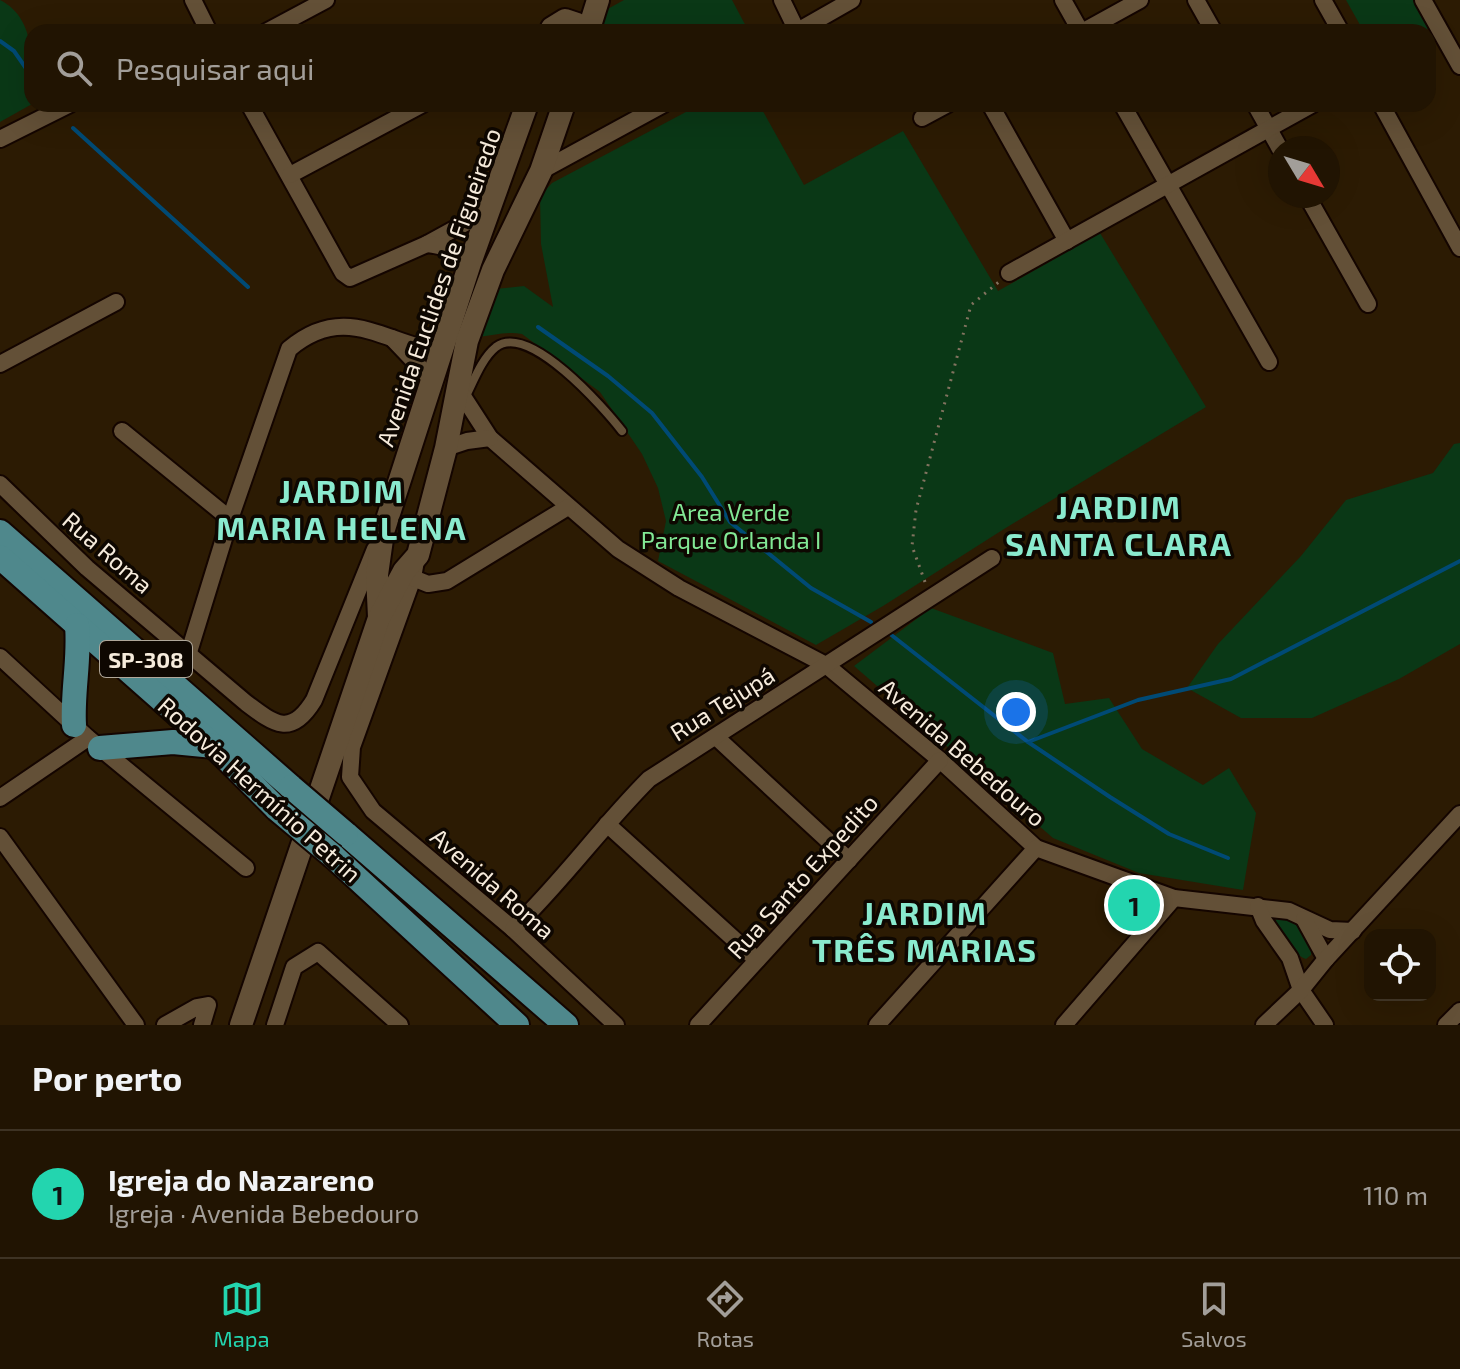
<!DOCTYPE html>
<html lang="pt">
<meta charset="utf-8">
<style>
:root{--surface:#211402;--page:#2d2111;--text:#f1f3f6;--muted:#a29e99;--line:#3e3324;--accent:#23d5af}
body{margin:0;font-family:"Exo 2",sans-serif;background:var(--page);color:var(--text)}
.controls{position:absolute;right:24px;bottom:24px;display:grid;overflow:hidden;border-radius:16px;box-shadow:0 8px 32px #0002}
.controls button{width:72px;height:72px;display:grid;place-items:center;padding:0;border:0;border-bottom:2px solid var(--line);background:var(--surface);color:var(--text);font:40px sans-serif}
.compass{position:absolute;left:1268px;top:136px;width:72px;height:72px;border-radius:50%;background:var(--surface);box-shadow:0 8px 32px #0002;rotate:128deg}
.you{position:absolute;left:1016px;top:712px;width:28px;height:28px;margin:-20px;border:6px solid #fff;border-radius:50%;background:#1a73e8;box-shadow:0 0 0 12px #1a73e833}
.badge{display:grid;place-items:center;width:52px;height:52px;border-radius:50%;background:var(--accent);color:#111;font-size:26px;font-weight:700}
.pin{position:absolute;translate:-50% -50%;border:4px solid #fff;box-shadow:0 2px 8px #0006}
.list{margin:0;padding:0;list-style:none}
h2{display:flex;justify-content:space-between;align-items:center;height:104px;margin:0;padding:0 32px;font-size:34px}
h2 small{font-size:26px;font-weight:400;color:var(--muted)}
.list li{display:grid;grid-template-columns:52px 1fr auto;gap:24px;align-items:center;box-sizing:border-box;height:128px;padding:0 32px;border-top:2px solid var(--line)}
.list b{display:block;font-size:30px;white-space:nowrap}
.list p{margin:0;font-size:26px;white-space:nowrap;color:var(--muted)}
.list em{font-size:26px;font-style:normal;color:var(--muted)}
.icon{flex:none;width:44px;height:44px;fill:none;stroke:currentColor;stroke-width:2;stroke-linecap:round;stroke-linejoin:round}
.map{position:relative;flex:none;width:1460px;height:1025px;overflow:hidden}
.search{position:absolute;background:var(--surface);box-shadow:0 8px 32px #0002;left:24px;right:24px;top:24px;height:88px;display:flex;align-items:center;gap:20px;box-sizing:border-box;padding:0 28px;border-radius:24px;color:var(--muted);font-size:30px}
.sheet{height:232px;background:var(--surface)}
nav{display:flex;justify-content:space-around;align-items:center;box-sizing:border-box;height:112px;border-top:2px solid var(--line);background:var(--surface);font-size:22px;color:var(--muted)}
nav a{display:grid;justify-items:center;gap:4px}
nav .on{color:var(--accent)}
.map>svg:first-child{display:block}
.green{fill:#0a3816}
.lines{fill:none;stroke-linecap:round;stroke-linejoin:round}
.stream{stroke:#004a75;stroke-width:4}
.lane-casing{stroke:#140500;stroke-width:12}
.street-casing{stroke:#140500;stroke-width:20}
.secondary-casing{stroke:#140500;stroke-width:26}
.primary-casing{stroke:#140500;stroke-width:28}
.path{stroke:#82735f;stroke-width:3;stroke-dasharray:2 6;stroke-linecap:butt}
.lane{stroke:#635037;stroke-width:8}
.street{stroke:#635037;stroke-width:16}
.secondary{stroke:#635037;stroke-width:22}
.primary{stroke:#4f888c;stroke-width:24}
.primary-bridge-casing{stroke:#140500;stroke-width:28;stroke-linecap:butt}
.primary-bridge{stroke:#4f888c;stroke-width:24}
.labels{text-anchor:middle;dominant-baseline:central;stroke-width:7;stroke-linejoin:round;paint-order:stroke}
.shield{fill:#0e0701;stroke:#b0a79a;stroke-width:2}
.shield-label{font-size:22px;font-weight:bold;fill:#f6ebdc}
.street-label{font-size:24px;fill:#f6ebdc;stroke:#0e0701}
.park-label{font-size:24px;fill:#82e895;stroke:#0e0701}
.district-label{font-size:32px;font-weight:bold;letter-spacing:2px;fill:#8aeace;stroke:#0e0701}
</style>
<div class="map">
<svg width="1460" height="1025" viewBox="0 0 1460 1025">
<rect width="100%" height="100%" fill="#2c1b03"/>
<g class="green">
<path d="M0,0C38,19 32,68 32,104L0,122Z"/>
<polygon points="624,0 732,0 749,32 591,32 595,16"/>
<polygon points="1346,0 1413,0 1429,27 1424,32 1364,32"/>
<path d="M701,104H759L804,185L903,131L998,291L1100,233L1206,407L1004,529L883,606L816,645L658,561L666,521L658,488L642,454L600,392L522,334C506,331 493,336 477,337L496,289L524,286L553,307L541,244L540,196L552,183Z"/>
<polygon points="1460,443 1460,644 1399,679 1312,718 1241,718 1187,688 1218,644 1301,556 1346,500 1433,473 1454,444"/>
<polygon points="931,608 1053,653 1065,704 1109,698 1142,749 1203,785 1229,768 1256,813 1243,890 1139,873 1053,838 854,666"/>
<path d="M1277,915C1295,918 1315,936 1311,955L1306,959C1292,954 1283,936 1275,924Z"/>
</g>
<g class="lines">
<g class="stream">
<polyline points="0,41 14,51 32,77"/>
<polyline points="73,128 248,287"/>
<polyline points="538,327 608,376 652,413 702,477 730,522 811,588 871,622"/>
<polyline points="885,630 1028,742 1110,797 1169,834 1228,858"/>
<polyline points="1028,742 1138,700 1231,679 1460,561"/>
</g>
<defs>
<path id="lane" d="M464,400C473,383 481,359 496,347C529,322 604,408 622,431"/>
<g id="street">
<polyline points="193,0 209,32"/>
<polyline points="782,0 797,31"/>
<polyline points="1063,0 1081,32"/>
<polyline points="1196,0 1214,32"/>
<polyline points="1323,0 1341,32"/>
<polyline points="1423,0 1460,66"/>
<polyline points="266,32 326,0"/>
<polyline points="796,32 852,0"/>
<polyline points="1082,32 1140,0"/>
<polyline points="249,104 343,273 350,278 427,244 489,210"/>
<polyline points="990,104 1067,241"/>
<polyline points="1122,104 1269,362"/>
<polyline points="1255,104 1280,149"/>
<polyline points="1381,104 1460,248"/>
<polyline points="922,118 948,104"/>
<polyline points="0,139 70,104"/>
<polyline points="541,171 664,104"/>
<polyline points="290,175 423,104"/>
<polyline points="1307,196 1368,304"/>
<path d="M427,244C445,246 456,250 470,263"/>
<polyline points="1009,273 1313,104"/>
<polyline points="392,338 432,380"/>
<polyline points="0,364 116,302"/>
<polyline points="459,390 490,438 618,549 679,588 826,665 940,760 1036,848 1174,898 1289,911 1330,930 1353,931"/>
<polyline points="122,431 230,519"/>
<polyline points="446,448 467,441 490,438"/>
<path d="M0,484L87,568L245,702C274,724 291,738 314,700L375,549"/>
<polyline points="417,555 413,578 352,747 350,777 373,811 513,929 616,1025"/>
<polyline points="413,578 428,584 447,581 568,507"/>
<path d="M189,652L230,519L289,349C345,302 384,343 440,352"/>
<polyline points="0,657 88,738 246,868"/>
<polyline points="716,737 849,860"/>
<polyline points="0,798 88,738"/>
<polyline points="607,824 757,960"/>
<polyline points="0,837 136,1025"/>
<polyline points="1258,906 1264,921 1290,958 1301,990 1325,1025"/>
<polyline points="1304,919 1326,959"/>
<path d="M513,929C562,882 601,827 649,779L992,558"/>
<polyline points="165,1025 197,1007 208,1005 202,1025"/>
<polyline points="275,1025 294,967 318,952 400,1025"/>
<polyline points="698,1025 940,760"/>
<polyline points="877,1025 1036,848"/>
<polyline points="1064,1025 1174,898"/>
<polyline points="1264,1025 1301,990 1326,959 1460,814"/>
<polyline points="1446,1025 1460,1011"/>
</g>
<g id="secondary">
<polyline points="552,28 565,20 577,24 578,32"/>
<polyline points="588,32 598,0"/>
<polyline points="379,617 377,575 383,532 470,263 527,104"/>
<polyline points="241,1025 379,618 404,571 418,555 446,448 467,341 493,270 541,171 564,104"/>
</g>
<g id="primary">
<polyline points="0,532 291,787"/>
<polyline points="0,557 214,746 277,809"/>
<path d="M74,725C72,692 80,659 77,625"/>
<polyline points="100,748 173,742 214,746"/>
<polyline points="346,834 566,1025"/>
<polyline points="333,856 517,1025"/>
</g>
</defs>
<use href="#lane" class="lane-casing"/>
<use href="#street" class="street-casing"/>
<use href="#secondary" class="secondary-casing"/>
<use href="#primary" class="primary-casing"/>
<polyline class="path" points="925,582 912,546 916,510 971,305 1000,281"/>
<use href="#lane" class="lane"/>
<use href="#street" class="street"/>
<use href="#secondary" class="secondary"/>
<use href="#primary" class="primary"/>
<defs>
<g id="primary-bridge">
<polyline points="291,787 346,834"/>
<polyline points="277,809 333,856"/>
</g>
</defs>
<use href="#primary-bridge" class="primary-bridge-casing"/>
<use href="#primary-bridge" class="primary-bridge"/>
</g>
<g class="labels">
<rect class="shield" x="100" y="641" width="92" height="36" rx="6"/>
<g class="shield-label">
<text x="146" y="659">SP-308</text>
</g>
<g class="street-label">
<text transform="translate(438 287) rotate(-71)">Avenida Euclides de Figueiredo</text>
<text transform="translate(108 552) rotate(41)">Rua Roma</text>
<text transform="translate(722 703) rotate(-32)">Rua Tejupá</text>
<text transform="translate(963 752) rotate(41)">Avenida Bebedouro</text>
<text transform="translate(260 789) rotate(42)">Rodovia Hermínio Petrin</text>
<text transform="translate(802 876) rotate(-48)">Rua Santo Expedito</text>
<text transform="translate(493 883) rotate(41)">Avenida Roma</text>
</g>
<g class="park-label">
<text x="731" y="511">Area Verde<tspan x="731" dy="28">Parque Orlanda I</tspan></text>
</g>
<g class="district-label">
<text x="342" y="490">JARDIM<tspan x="342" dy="37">MARIA HELENA</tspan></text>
<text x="1119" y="506">JARDIM<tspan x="1119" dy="37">SANTA CLARA</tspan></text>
<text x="925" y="912">JARDIM<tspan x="925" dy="37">TRÊS MARIAS</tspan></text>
</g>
</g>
</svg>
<div class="controls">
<button><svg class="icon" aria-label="locate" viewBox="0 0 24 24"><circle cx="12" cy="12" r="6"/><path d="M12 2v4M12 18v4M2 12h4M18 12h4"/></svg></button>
</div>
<svg class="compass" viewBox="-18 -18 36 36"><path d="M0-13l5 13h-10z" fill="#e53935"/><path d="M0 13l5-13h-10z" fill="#a29e99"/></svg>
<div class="you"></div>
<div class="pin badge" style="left:1134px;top:905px">1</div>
<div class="search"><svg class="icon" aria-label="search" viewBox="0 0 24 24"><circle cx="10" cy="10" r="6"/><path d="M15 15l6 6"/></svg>Pesquisar aqui</div>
</div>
<section class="sheet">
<h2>Por perto<small></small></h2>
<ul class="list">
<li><span class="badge">1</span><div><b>Igreja do Nazareno</b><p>Igreja · Avenida Bebedouro</p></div><em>110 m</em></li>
</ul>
</section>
<nav>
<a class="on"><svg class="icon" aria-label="map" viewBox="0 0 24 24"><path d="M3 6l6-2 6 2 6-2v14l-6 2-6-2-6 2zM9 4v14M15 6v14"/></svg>Mapa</a>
<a><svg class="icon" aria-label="directions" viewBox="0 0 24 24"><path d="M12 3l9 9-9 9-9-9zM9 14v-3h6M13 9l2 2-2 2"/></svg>Rotas</a>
<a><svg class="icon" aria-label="saved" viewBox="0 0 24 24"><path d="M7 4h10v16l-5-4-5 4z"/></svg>Salvos</a>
</nav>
